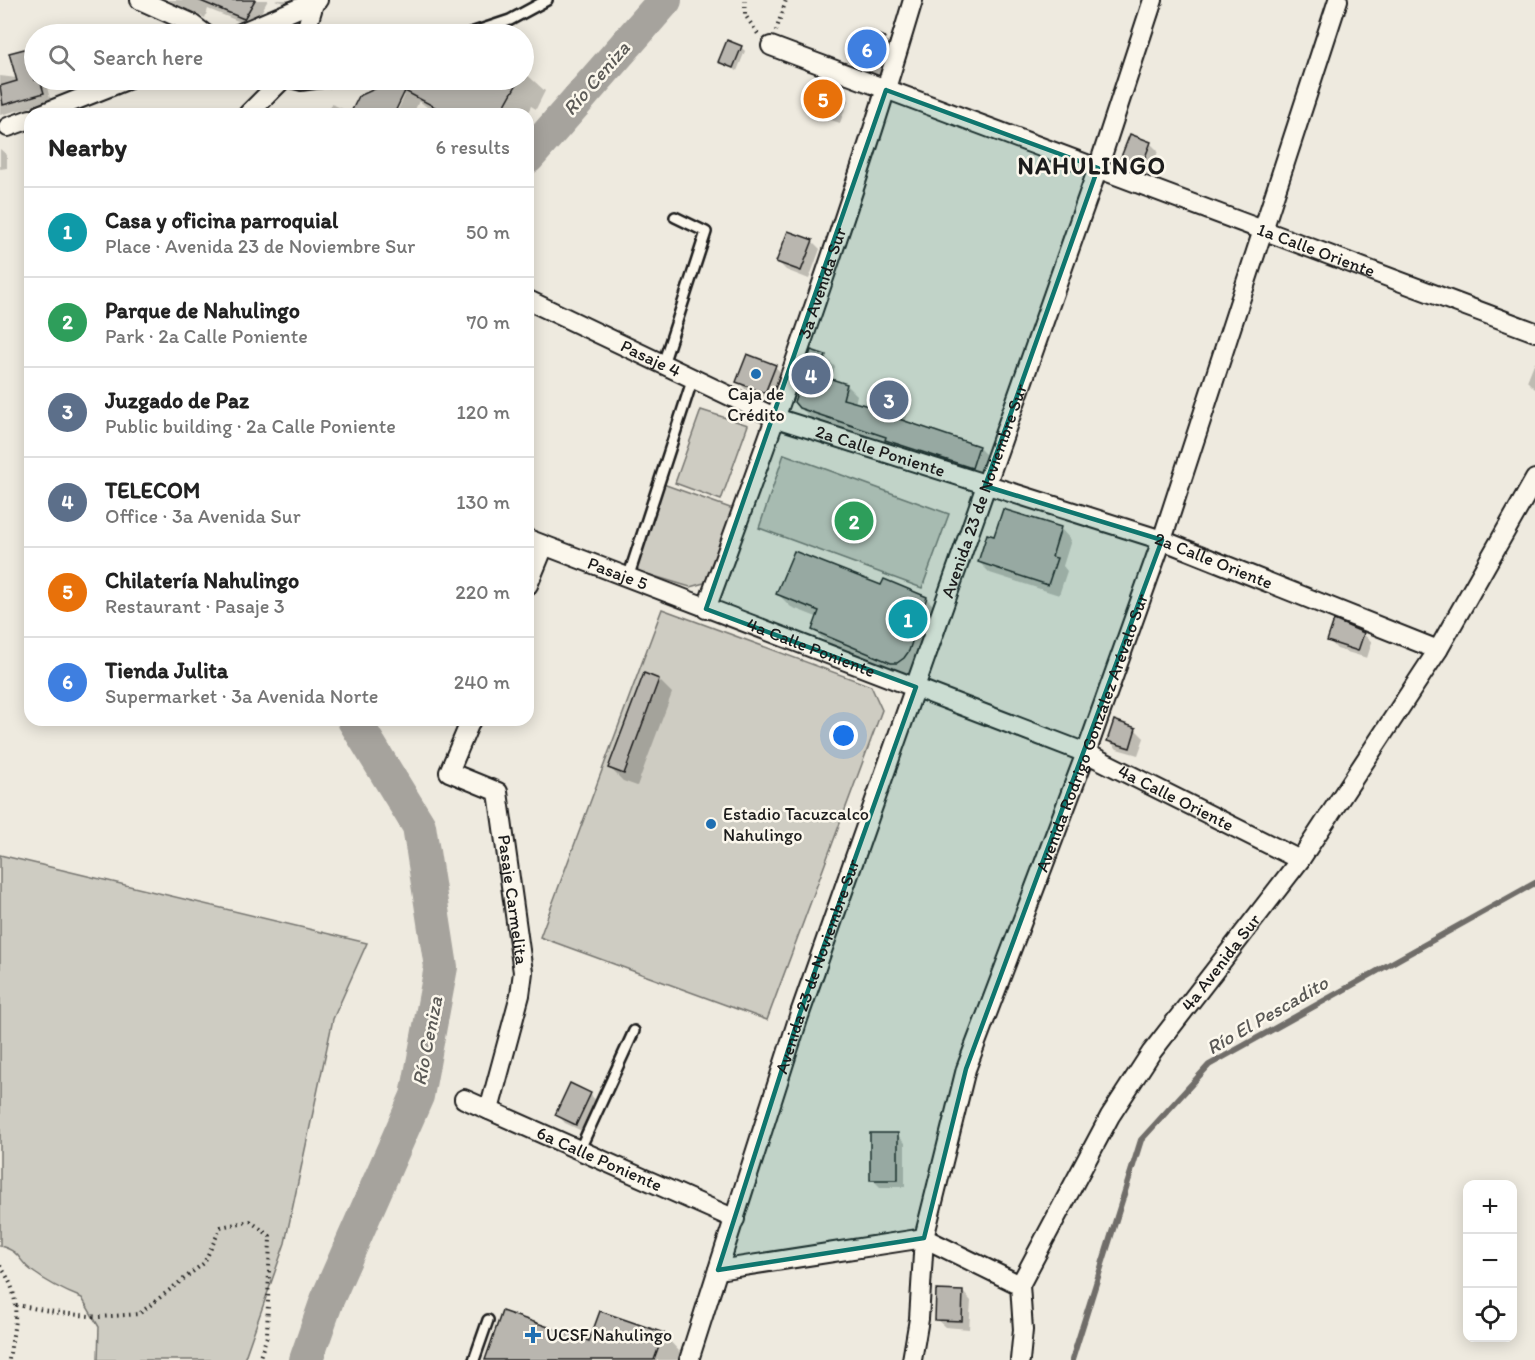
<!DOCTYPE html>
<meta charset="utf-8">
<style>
:root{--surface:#fff;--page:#f2f2f2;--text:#222;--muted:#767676;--line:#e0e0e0;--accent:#1f6fb2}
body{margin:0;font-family:Itim,sans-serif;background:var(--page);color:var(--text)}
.controls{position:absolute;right:18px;bottom:18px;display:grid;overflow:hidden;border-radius:12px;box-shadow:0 3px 15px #0003}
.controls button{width:54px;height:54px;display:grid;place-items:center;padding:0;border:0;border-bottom:2px solid var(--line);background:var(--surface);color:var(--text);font:30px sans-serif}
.you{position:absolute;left:844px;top:736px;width:21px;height:21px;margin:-15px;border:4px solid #fff;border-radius:50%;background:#1a73e8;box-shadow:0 0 0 9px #1a73e833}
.badge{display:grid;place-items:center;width:39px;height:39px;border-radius:50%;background:var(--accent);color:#fff;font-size:20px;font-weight:700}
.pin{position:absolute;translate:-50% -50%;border:3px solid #fff;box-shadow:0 2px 6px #0006}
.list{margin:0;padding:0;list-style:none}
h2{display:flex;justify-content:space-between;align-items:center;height:78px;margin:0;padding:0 24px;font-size:26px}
h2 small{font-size:20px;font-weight:400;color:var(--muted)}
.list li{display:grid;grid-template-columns:39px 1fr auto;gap:18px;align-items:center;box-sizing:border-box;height:90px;padding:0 24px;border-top:2px solid var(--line)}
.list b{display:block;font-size:22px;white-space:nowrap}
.list p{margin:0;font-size:20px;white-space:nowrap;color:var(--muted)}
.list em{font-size:20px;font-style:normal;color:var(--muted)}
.icon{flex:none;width:33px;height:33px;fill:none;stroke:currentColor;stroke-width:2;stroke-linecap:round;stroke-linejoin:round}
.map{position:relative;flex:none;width:1535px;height:1360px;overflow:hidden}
.search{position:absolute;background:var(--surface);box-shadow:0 3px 15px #0003;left:24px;top:24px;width:510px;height:66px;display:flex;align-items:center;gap:15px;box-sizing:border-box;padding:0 21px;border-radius:33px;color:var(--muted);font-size:22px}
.panel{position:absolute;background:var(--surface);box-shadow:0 3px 15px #0003;left:24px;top:108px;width:510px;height:618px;border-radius:18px}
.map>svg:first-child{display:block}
.green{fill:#ceccc2;stroke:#75746f;stroke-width:1.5}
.water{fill:#a6a39d;stroke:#6f6d69;stroke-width:1.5}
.shadow{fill:#0003}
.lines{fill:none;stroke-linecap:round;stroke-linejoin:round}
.shore{stroke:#535250;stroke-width:1.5}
.stream{stroke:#6f6d69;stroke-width:6}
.river{stroke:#a6a39d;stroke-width:34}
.building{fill:#b9b6af;stroke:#1c1c1c;stroke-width:1.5}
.lane-casing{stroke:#1c1c1c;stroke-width:14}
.street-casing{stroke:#1c1c1c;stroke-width:22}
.path{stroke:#1c1c1c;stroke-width:4;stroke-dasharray:1.5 4.5;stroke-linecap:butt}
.lane{stroke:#fbf7ec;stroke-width:9}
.street{stroke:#fbf7ec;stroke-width:18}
.marked{fill:#0f766e;fill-opacity:0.2;stroke:#0f766e;stroke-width:4.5;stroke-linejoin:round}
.poi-dot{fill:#1f6fb2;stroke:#fbf7ec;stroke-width:2}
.labels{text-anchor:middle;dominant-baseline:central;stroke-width:5;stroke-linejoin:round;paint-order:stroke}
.street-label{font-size:18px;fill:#1c1c1c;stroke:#fbf7ec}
.poi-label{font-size:18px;fill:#1c1c1c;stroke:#fbf7ec;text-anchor:start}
.water-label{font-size:20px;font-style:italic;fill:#5a5956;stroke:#fbf7ec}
.district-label{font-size:24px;font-weight:bold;letter-spacing:1.5px;fill:#1c1c1c;stroke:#fbf7ec}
</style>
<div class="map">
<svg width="1535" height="1360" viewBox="0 0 1535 1360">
<rect width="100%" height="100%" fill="#eeeadf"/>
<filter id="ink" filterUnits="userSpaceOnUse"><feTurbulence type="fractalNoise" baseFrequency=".0167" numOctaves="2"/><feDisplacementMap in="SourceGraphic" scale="12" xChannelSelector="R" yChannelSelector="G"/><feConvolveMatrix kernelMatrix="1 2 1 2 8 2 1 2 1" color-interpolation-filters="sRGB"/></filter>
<g filter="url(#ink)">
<g class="green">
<polygon points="701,410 748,425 721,500 675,483"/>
<polygon points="784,454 949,514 922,588 759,528"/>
<polygon points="663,484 733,509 708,577 704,583 690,587 634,570"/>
<polygon points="662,609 871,686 882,710 767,1020 540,937"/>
<path d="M0,855L367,943L333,1019L285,1243L244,1360H98L99,1327L82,1298C64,1291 48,1283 32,1271C17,1260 22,1252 0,1246Z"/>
</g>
<circle class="water" cx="852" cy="525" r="16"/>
<g class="shadow">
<polygon points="168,0 268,0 253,27 208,9 205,18"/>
<polygon points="275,0 294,0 292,6"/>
<polygon points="884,38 892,47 883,76 859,68 851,60"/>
<polygon points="741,47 745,51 737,71 720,62"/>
<polygon points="31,49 34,53 34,80 45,80 51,102 0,115 0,76 17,78"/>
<polygon points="524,72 545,91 536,109 531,106 527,114 436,114 419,101 413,114 396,114 405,95 401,95 393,114 327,114 332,104 352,113 360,97 400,80 524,80"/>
<polygon points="840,92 848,100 840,123 816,115 808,107"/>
<polygon points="1150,143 1158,151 1149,177 1129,170 1121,162"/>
<polygon points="0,149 7,155 7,168 0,169"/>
<polygon points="812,241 820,249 809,279 786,270 778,262"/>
<polygon points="825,356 835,367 831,380 847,385 857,395 855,404 877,410 901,393 911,403 905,423 979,448 989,458 982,478 811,418 800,407"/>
<polygon points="1535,361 1535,389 1527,381"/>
<polygon points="775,367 784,375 774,400 746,390 738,381"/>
<polygon points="1004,511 1061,529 1071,540 1063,566 1067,571 1059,595 990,573 979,562 995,538"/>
<polygon points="882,587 926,598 939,611 911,676 905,676 827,643 814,630 819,618 791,607 778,594"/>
<polygon points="1363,634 1372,642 1367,658 1337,649 1329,640"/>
<polygon points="644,675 659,680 672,693 637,786 623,781 610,768"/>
<polygon points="1135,729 1144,738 1138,755 1117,749 1109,740"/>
<polygon points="590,1094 598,1103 584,1132 565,1123 557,1114"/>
<polygon points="897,1134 905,1143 905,1187 880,1187 872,1179"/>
<polygon points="963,1292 971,1301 969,1329 945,1327 936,1319"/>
<polygon points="663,1334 681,1353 679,1360 487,1360"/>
</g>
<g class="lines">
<circle class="shore" cx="852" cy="525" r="10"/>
<polyline class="stream" points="1072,1360 1141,1140 1209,1065 1535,883"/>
<g class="river">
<polyline points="528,157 665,0"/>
<polyline points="306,1360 327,1300 417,1096 441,967 419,826 354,720"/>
</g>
</g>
<g class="building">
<polygon points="198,0 255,0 244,19"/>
<polygon points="860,29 885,37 875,68 849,60"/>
<polygon points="727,40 742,46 733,68 718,62"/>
<polygon points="32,47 34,80 40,80 44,93 3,105 0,86 17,81 9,53"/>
<polygon points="385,80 519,80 500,114 432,114 435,107 405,91 394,114 350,114 359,96 390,82"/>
<polygon points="814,82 841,90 832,116 806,107"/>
<polygon points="1130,134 1151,142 1140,170 1119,162"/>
<polygon points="788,231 813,240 801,271 776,262"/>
<polygon points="811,350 826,355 819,375 847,384 843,399 876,408 885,385 902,392 893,417 979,446 972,468 885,440 886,437 799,408 794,402"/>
<polygon points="747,354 776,365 765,393 736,382"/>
<polygon points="1003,509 1061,527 1052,557 1057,558 1048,585 978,562 987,534 994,536"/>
<polygon points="794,551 881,585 884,579 927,597 909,651 904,658 897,663 891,663 812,630 819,611 776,594"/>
<polygon points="1334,620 1364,633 1358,651 1327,641"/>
<polygon points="644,673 659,679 624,774 608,768"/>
<polygon points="1114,720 1136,728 1130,748 1107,741"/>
<polygon points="570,1083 591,1093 576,1125 555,1115"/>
<rect x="870" y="1133" width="28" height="47"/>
<polygon points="936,1290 963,1291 962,1321 935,1320"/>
<polygon points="502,1311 589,1341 600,1311 664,1333 654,1360 485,1360"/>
</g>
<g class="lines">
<defs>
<g id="lane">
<polyline points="468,34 510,20 547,0"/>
<polyline points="282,80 301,85 337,80"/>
<polyline points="663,364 706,232 675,217"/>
<polyline points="628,578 693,378"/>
<polyline points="579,1151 634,1031"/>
<polyline points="474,1360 488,1320"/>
</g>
<g id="street">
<polyline points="140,0 189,22 205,34"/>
<polyline points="238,34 318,0"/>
<polyline points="305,34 315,0"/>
<path id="s1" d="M771,46L1535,332"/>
<polyline points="41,114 127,80"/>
<polyline points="248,114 282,80"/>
<polyline points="8,127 30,119"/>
<path id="s2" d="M528,300L776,418L1162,540L1438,650"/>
<path id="s3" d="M528,539L1086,753L1300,860"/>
<polyline points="528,585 544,546"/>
<path id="s4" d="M706,609C780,408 852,205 913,0"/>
<path id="s5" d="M471,720L449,772L498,792L523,972L520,995L489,1110"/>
<path id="s6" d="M464,1099L735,1219"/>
<polyline points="924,1238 1020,1285"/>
<polyline points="718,1270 924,1238"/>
<path id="s7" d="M1020,1285L1110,1116L1151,1053L1300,860L1438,650L1535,479"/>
<polyline points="1020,1285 1023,1330 1020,1360"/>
<path id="s8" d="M689,1360L799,1016L1098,168L1153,0"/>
<path id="s9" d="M912,1360L919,1319L924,1238L966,1069L1086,753L1162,540L1338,0"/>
</g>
</defs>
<use href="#lane" class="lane-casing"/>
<use href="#street" class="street-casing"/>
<g class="path">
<polyline points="745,0 745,15 758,34"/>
<polyline points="776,31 786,0"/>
<path d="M0,1266C24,1298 14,1323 9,1360"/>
<polyline points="16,1305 60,1313 99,1317 139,1314 204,1263 221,1227 250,1221 270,1236 267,1336 259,1360"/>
</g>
<use href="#lane" class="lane"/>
<use href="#street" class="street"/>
</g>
</g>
<path class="marked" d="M886,90L1098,168L985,486L1162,540L966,1069L924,1238L718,1270L799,1016L916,687L706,609Z"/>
<g class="poi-dot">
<circle cx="756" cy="374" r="6"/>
<circle cx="711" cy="824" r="6"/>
<path d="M530 1326h6v6h6v6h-6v6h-6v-6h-6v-6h6z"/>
</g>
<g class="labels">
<g class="street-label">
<text stroke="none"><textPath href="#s1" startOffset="582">1a Calle Oriente</textPath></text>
<text stroke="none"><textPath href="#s4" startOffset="346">3a Avenida Sur</textPath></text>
<text stroke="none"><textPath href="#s2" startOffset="136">Pasaje 4</textPath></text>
<text stroke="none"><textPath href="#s2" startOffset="384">2a Calle Poniente</textPath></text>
<text stroke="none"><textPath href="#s8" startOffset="918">Avenida 23 de Noviembre Sur</textPath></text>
<text stroke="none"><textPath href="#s2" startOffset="735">2a Calle Oriente</textPath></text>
<text stroke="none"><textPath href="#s3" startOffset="96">Pasaje 5</textPath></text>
<text stroke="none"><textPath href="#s3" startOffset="303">4a Calle Poniente</textPath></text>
<text stroke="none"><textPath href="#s9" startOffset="656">Avenida Rodrigo González Arévalo Sur</textPath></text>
<text stroke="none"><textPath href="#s3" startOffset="698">4a Calle Oriente</textPath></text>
<text stroke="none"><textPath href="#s5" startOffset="218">Pasaje Carmelita</textPath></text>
<text stroke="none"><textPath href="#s7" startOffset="381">4a Avenida Sur</textPath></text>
<text stroke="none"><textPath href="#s8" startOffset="414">Avenida 23 de Noviembre Sur</textPath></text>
<text stroke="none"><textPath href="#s6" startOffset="148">6a Calle Poniente</textPath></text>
</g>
<g class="poi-label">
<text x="756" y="394" text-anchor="middle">Caja de<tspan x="756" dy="21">Crédito</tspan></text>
<text x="723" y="814">Estadio Tacuzcalco<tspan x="723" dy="21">Nahulingo</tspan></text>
<text x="546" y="1335">UCSF Nahulingo</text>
</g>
<g class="water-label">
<text transform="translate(596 78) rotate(-49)">Río Ceniza</text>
<text transform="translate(1267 1015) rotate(-30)">Río El Pescadito</text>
<text transform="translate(427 1041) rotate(-79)">Río Ceniza</text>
</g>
<g class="district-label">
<text x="1092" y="165">NAHULINGO</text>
</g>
</g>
</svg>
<div class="controls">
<button>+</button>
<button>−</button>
<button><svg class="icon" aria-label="locate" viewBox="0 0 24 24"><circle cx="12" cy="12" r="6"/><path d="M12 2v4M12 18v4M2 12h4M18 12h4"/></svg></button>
</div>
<div class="you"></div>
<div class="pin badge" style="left:908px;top:619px;background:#0f9aa8">1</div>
<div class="pin badge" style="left:854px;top:521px;background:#2e9e5b">2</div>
<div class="pin badge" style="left:889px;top:400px;background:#5c6f8a">3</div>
<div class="pin badge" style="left:811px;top:375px;background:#5c6f8a">4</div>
<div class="pin badge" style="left:823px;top:99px;background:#e8710a">5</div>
<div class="pin badge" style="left:867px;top:49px;background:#3f7fe0">6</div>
<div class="search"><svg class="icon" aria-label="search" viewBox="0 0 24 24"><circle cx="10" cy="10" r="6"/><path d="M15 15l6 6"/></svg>Search here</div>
<section class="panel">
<h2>Nearby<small>6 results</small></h2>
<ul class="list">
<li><span class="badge" style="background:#0f9aa8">1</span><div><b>Casa y oficina parroquial</b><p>Place · Avenida 23 de Noviembre Sur</p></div><em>50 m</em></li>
<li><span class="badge" style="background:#2e9e5b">2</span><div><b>Parque de Nahulingo</b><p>Park · 2a Calle Poniente</p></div><em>70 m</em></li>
<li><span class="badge" style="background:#5c6f8a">3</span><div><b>Juzgado de Paz</b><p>Public building · 2a Calle Poniente</p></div><em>120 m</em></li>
<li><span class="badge" style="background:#5c6f8a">4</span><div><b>TELECOM</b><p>Office · 3a Avenida Sur</p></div><em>130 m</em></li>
<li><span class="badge" style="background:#e8710a">5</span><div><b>Chilatería Nahulingo</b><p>Restaurant · Pasaje 3</p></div><em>220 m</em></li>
<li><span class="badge" style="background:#3f7fe0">6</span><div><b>Tienda Julita</b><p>Supermarket · 3a Avenida Norte</p></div><em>240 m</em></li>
</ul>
</section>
</div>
